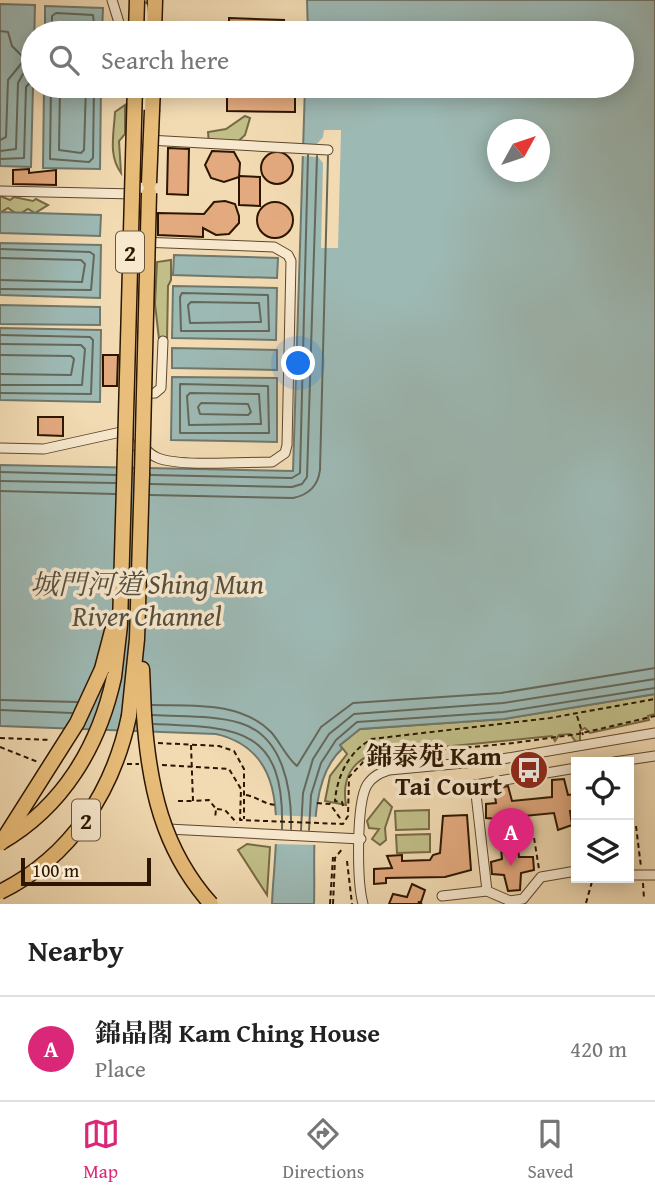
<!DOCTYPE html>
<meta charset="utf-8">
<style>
:root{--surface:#fff;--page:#f6f6f6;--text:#222;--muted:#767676;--line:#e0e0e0;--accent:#db2777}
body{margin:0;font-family:"Gentium Book Plus","Noto Serif TC",serif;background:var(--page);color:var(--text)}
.controls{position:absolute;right:21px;bottom:21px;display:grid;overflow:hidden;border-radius:0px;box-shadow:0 4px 18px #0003}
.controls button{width:63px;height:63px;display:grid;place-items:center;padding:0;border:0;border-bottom:2px solid var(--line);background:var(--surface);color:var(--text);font:35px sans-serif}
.compass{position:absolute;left:487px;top:119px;width:63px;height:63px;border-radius:50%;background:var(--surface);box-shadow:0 4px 18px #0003;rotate:50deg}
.scale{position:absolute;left:21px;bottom:18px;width:130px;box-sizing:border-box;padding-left:7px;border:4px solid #2c1600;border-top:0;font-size:19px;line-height:24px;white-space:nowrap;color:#2c1600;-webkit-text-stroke:5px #f7e8ce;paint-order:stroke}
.you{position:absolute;left:299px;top:364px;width:24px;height:24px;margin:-18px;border:5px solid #fff;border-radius:50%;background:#1a73e8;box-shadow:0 0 0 10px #1a73e833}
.badge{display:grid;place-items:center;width:46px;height:46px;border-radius:50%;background:var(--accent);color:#fff;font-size:23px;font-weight:700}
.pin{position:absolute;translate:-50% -58px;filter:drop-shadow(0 2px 4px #0008)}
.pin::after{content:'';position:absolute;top:37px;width:24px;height:21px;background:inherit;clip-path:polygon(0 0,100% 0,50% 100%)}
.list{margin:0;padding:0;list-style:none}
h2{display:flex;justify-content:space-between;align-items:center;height:91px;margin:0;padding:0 28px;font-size:30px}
h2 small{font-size:23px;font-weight:400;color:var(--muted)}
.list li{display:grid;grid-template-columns:46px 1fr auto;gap:21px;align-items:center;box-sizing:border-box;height:105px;padding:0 28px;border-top:2px solid var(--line)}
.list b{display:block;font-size:26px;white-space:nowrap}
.list p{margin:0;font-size:23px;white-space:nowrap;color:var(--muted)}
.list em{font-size:23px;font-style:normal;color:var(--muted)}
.icon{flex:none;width:38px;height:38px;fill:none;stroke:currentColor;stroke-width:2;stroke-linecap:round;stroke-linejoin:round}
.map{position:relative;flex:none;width:655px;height:904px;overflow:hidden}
.search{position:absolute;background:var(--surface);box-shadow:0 4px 18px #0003;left:21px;right:21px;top:21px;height:77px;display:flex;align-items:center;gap:18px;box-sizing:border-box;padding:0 24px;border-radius:38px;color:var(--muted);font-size:26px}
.sheet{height:196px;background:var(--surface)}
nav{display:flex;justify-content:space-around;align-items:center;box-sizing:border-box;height:98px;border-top:2px solid var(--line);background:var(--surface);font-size:19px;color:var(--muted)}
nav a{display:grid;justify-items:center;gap:4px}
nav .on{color:var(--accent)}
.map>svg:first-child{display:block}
.green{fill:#c1be88;stroke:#766a44;stroke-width:2}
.water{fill:#9db9b4;stroke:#70786c;stroke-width:2;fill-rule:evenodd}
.pier{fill:#f2dbb3}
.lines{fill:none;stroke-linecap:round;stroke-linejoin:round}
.shore{stroke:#64685a;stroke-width:2}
.building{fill:#e4aa7f;stroke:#2c1600;stroke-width:2}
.minor-casing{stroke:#5e472d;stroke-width:11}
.highway-casing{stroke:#2c1600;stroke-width:17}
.path{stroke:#2c1600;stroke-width:2;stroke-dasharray:5 3.5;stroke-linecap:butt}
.minor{stroke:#f7e8ce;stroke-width:9}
.highway{stroke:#e9be7a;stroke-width:14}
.highway-bridge-casing{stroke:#2c1600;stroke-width:17;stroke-linecap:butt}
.highway-bridge{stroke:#e9be7a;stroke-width:14}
.labels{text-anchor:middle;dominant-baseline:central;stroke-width:7;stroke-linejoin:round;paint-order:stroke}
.shield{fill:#f7e8ce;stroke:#69553e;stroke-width:2}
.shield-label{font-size:24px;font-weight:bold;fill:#2c1600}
.poi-label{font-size:26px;font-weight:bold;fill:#2c1600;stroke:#f7e8ce;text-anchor:end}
.water-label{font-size:28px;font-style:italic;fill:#544f3f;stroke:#f7e8ce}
</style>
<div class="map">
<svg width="655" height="904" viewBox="0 0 655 904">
<rect width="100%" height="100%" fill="#f2dbb3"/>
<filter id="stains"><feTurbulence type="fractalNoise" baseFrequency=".00286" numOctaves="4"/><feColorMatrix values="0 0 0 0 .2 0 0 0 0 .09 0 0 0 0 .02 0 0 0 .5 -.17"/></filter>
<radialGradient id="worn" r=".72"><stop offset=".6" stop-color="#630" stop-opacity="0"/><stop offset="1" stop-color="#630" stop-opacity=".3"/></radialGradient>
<g class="green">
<path d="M125,105V134L119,141L121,173C108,155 114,134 115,112Z"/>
<polygon points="245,116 250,118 245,135 233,146 209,144 208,132 226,129"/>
<polygon points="0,196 10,200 14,197 33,201 36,199 48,205 35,213 28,209 18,215 8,208 0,213"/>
<polygon points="171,260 171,280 168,286 167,343 159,339 155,304 157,262"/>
<path d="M655,694V714L648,716L649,720L590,733L585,728L580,731V741L576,742L570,734L559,735L555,741L552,736L372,754C349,764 342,781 346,805L325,801L330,776L347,754L340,745L360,729L504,719Z"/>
<polygon points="384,799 392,807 385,828 386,840 380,845 372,839 379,829 369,828 367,821"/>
<polygon points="429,810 429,829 396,830 395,811"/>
<polygon points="430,834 430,852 397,853 396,835"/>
<polygon points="247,844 270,847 267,895 238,850"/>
</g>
<g class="water">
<path d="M307,0H655V694L504,719L360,729L340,745L342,749C306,781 316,858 314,904H272C274,842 296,752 216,734L0,726V465L293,471L305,86H622V33H308ZM498,130H540V172H498Z"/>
<polygon points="0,4 35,5 31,167 0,166"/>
<polygon points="45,6 103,8 102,33 45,33"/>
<polygon points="44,86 101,86 100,169 43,168"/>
<polygon points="0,212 101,215 100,236 0,233"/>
<polygon points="0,243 101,245 100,298 0,295"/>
<polygon points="174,255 278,258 277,278 173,275"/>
<polygon points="173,286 277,288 276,340 172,338"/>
<polygon points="0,305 100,307 100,325 0,324"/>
<polygon points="0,328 101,330 100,402 0,400"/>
<polygon points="172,348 277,350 277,370 172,368"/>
<polygon points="172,377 277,378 277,442 171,440"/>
</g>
<g class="pier">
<polygon points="324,130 341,130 338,248 321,248 323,163 318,157 301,156 302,145 316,145 323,137"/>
<polygon points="272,815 320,817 319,845 271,844"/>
</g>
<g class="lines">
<g class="shore">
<polyline points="0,31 8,32 12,46 25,59 8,80 6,137 0,140"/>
<polyline points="52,33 52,16 56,13 93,15 95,33"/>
<polyline points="51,86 50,159 89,162 93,158 94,86"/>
<polyline points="60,86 59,150 81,153 84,150 86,86"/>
<polyline points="0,151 16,149 18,83 23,74 33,70"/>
<polyline points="0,159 24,158 26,87 33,79"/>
<polyline points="0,249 90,252 94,255 91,290 0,289"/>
<polyline points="0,258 81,260 85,264 82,282 0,280"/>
<polygon points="182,293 268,295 269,331 181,331 180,297"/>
<polygon points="191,302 259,303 261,322 190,323 188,305"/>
<polyline points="0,335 90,337 93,340 91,394 0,393"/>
<polyline points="0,344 81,345 85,349 82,385 0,385"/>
<polyline points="0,355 71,356 74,359 71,375 0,374"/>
<polygon points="180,384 268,386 269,433 180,433"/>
<polygon points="190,393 259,394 261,424 189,425 187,396"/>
<polygon points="201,403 248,404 251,412 248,415 200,414 198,407"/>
<polyline points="0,472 116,475"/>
<polyline points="151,475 292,478 300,473 308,155"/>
<polyline points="0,481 115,483"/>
<polyline points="150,484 292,487 302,484 307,477 317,156"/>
<polyline points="0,491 115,494"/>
<path d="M150,495L293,498C308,495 318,486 320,470L328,156"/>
<polyline points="0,700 77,702"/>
<path d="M152,705C193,706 240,701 271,732C280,742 287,758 297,766L321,727L353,703L501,693L655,668"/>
<polyline points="0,710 72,713"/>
<path d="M153,715C182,717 212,715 240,723C284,736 292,791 291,829"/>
<path d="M154,724C237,727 285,727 282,829"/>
<polyline points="301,830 303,793 313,759 329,734 354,714 503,703 655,679"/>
<polyline points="309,830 311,795 321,763 336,740 357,722 503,712 655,688"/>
</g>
</g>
<g class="building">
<polygon points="229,18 284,20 283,33 229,33"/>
<polygon points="172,86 295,86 295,112 227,111 227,94 172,92"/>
<polygon points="168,148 189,149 188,195 167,194"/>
<polygon points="212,151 234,152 240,163 239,177 224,182 211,178 205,165"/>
<circle cx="277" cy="168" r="16"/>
<polygon points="29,169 29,173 56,170 56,185 13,184 13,170"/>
<polygon points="239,176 260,177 260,206 239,205"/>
<polygon points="225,201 235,204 239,216 239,223 229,234 216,235 203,228 203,237 158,235 158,213 204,214 214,202"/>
<circle cx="275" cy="220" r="18"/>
<polygon points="103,355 118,355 117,386 103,386"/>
<polygon points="38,417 63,417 63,436 38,435"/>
<polygon points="564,779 568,795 576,794 576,811 570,811 572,825 558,830 554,813 514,817 519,857 533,857 534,870 521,873 520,890 508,891 504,875 492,874 491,862 502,859 498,819 486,818 486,804 496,803 494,789 508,786 512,801 552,797 552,780"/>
<polygon points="467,815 471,870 445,877 386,878 386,883 374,884 374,869 392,868 387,856 402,855 402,861 430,860 433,855 440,853 443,816"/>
<polygon points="412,884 425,890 421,902 418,902 422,904 389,904 393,894 407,897"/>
</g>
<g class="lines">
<defs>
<g id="minor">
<polyline points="112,0 121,29 128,32 145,32"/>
<polyline points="143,7 145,33"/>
<polyline points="148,140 328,150"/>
<polyline points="0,191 135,194"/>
<path d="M140,242L274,247L288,255L291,261L287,445L285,453L272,462C245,462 181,467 158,458C146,453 138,441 135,429C138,315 142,200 144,86"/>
<polyline points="141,394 155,393 161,388 163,341"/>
<polyline points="0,448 44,449 130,430"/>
<polyline points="614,762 655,756"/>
<polyline points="168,829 361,839"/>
<polyline points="629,875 655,875"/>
<polyline points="487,891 475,785 576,768"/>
<polyline points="442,896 487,891 510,901 523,899 541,877 576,871"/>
<path d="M363,904C357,882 356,804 367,785C373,776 380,773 389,770L496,760L655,733"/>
</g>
<g id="highway">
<polyline points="154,33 155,0"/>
<polyline points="152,110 153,86"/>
<polyline points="102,669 112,631"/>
<polyline points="142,669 144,715"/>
<polyline points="114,677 120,625 125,451"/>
<polyline points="129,716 137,639 142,474"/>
</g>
</defs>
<use href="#minor" class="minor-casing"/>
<use href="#highway" class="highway-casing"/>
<g class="path">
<polyline points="577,716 583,735"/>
<polyline points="0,738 51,740"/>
<polyline points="158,743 219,746 234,751 244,769 244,819"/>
<polyline points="191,745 193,801 209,800 216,809 215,819"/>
<polyline points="0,747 38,762"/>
<polyline points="127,764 139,764"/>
<polyline points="162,765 229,769 241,789 240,820 343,824 348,816 349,777 368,757 514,743 578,734 655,716"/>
<path d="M246,795C258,797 264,805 278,805"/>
<polyline points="178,801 192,801"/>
<polyline points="317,803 330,804 342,821"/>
<path d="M343,806L342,802L335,801C337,776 349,751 372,739L550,718L655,699"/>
<polyline points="217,809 225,810 237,823"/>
<polyline points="636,826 641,867"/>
<polyline points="534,838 539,869"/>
<polyline points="347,861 352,904"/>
<polyline points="643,883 644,899"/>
<polyline points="586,903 593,878"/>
<polyline points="330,904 333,857"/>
<polyline points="333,904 335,858 343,848"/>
</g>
<use href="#minor" class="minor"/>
<use href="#highway" class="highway"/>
<defs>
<g id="highway-bridge">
<polyline points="136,33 137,0"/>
<polyline points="149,183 152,110"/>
<polyline points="125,451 135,86"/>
<polyline points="142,474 149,193"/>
<path d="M144,715C149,786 162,849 211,904"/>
<path d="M0,843C63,807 99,746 114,677"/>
<polyline points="1,843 77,723 102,669"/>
<path d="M0,892C71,857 113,792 129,716"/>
</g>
</defs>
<use href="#highway-bridge" class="highway-bridge-casing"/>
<use href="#highway-bridge" class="highway-bridge"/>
</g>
<defs>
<symbol id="bus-disc" viewBox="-11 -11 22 22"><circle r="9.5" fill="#8f2418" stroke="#f7e8ce"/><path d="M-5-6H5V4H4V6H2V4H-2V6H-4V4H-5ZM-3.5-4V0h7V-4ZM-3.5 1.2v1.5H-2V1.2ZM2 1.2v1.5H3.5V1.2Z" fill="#fff"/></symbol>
</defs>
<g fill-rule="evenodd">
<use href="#bus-disc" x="507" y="748" width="44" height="44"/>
</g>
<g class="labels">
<g class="shield">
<rect x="116" y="231.5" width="28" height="41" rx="5"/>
<rect x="72" y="799.5" width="28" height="41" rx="5"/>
</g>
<g class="shield-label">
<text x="130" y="252">2</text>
<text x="86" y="820">2</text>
</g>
<g class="poi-label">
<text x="502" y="755">錦泰苑 Kam<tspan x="502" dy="30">Tai Court</tspan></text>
</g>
<g class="water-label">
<text x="147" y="583">城門河道 Shing Mun<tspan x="147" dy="32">River Channel</tspan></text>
</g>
</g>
<rect width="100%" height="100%" filter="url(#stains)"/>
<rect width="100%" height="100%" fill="url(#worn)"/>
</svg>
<div class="controls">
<button><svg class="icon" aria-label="locate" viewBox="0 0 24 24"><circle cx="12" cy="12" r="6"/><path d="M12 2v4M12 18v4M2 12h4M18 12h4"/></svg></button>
<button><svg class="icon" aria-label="layers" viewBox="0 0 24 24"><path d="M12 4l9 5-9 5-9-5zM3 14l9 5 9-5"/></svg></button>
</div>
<svg class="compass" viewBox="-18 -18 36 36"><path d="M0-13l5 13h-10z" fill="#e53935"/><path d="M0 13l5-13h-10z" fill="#767676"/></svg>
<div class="scale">100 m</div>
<div class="you"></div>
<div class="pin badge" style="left:511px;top:866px">A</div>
<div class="search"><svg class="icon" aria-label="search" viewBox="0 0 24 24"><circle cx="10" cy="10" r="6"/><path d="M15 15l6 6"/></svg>Search here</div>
</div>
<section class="sheet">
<h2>Nearby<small></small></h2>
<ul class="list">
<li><span class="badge">A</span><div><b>錦晶閣 Kam Ching House</b><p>Place</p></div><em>420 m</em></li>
</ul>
</section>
<nav>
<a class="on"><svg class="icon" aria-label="map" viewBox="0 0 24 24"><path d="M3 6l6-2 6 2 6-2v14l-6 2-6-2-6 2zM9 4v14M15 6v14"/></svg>Map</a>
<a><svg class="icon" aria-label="directions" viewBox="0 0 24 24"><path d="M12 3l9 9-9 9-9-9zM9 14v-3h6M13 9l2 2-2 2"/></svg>Directions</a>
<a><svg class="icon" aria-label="saved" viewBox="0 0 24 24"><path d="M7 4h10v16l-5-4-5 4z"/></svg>Saved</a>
</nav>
